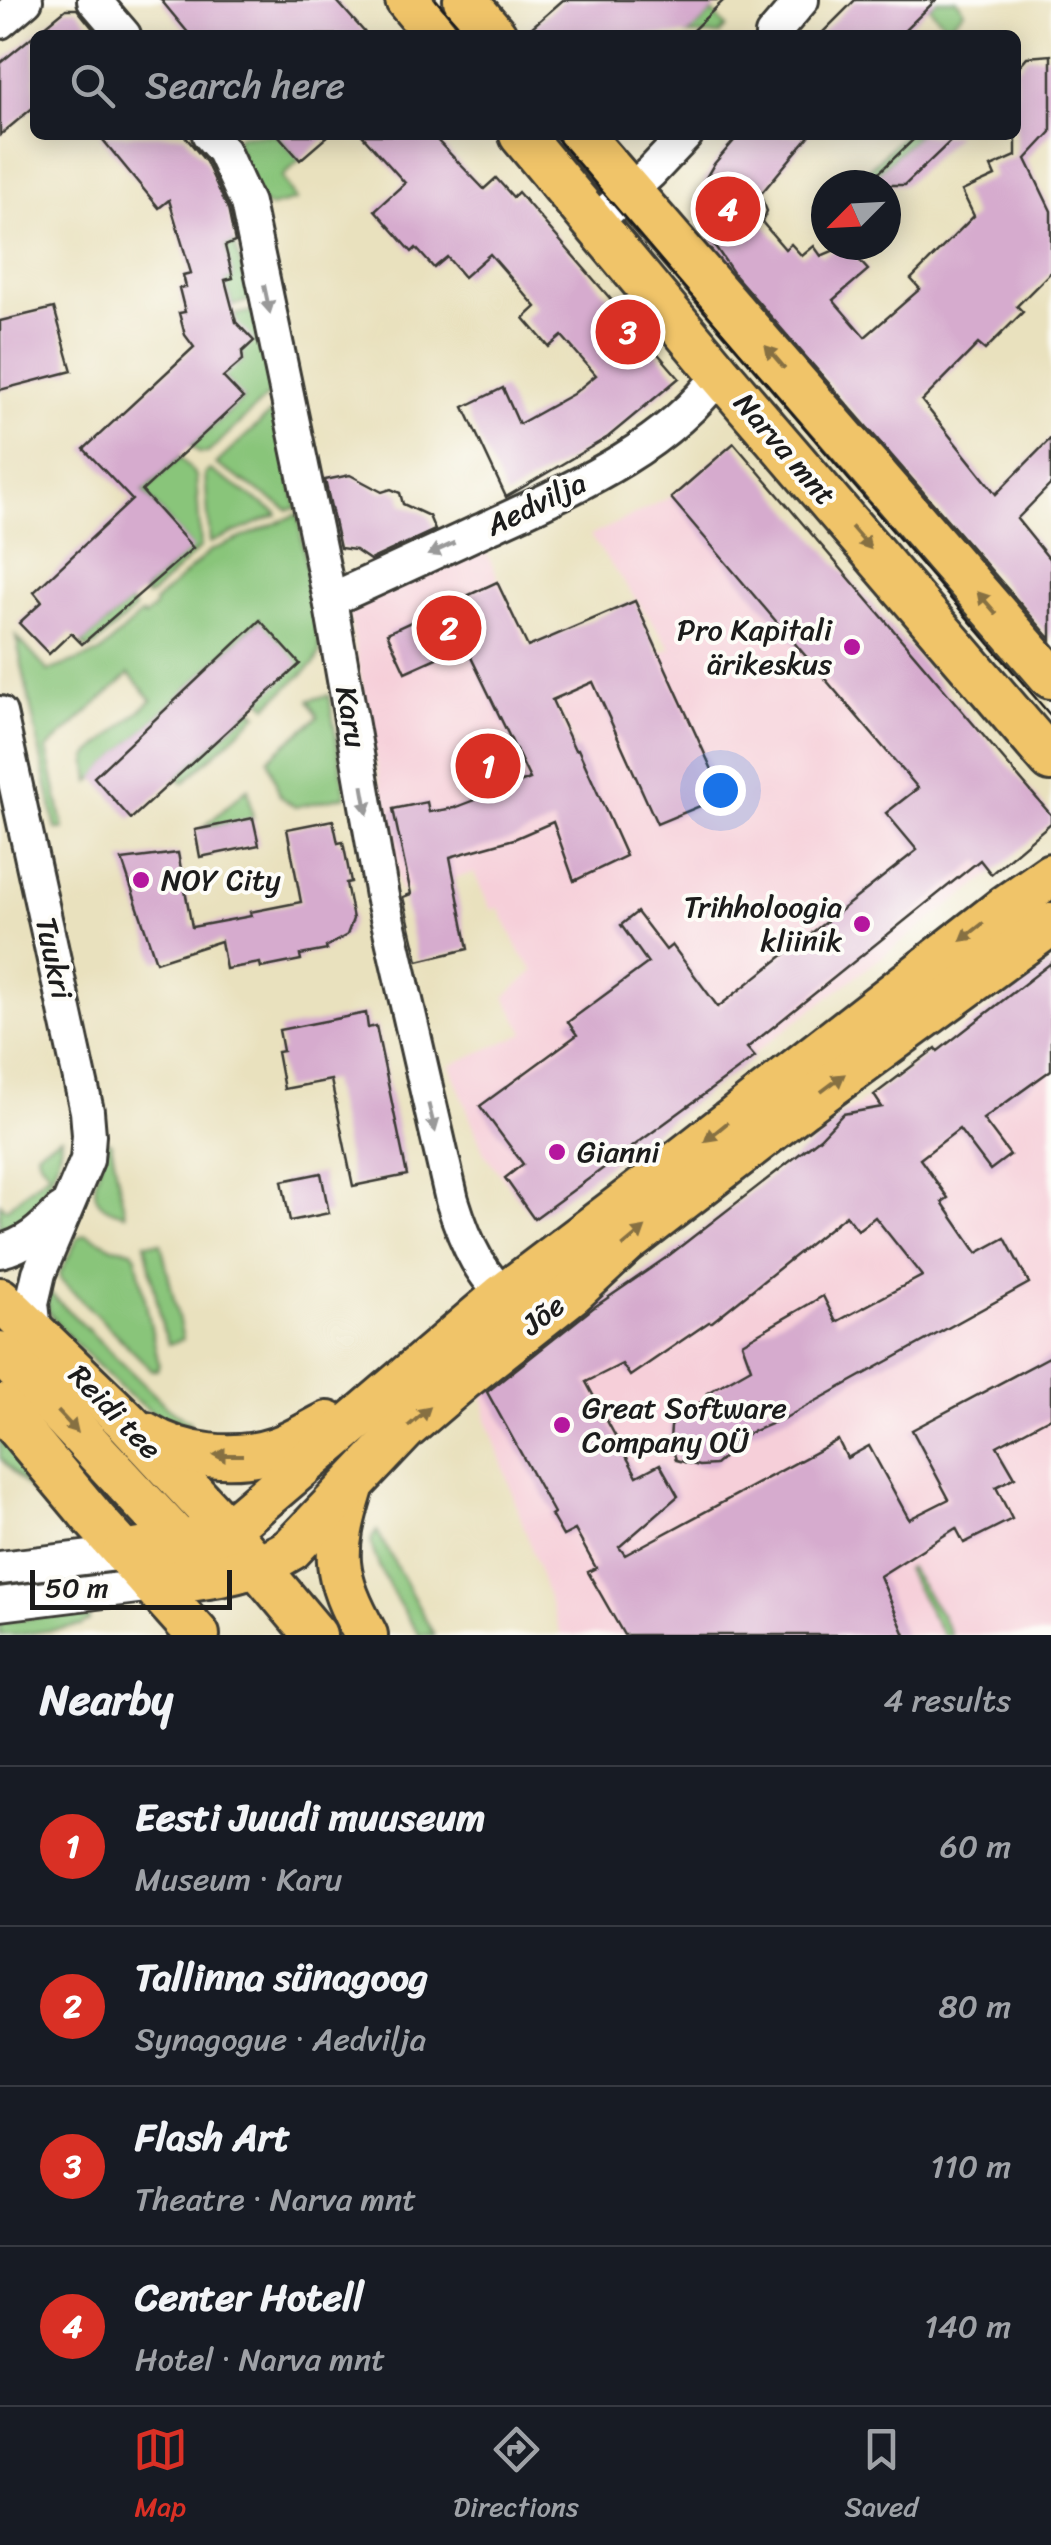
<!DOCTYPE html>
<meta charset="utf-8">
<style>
:root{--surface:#171b24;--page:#242831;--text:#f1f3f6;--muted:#9ea1a6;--line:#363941;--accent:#d93025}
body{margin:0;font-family:Sriracha,sans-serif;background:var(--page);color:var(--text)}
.compass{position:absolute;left:811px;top:170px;width:90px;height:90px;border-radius:50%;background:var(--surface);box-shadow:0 5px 25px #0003;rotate:246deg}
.scale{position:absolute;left:30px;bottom:25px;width:202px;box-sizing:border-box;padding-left:10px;border:5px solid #1c1c1c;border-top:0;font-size:28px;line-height:35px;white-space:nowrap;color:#1c1c1c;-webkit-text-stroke:8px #fdfcf7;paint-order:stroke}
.you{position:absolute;left:720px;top:790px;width:35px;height:35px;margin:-25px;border:8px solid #fff;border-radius:50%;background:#1a73e8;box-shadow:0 0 0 15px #1a73e833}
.badge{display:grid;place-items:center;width:65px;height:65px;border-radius:50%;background:var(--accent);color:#fff;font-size:32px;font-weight:700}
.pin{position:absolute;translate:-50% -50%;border:5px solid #fff;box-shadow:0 2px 10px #0006}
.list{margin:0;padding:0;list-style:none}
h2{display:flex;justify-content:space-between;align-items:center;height:130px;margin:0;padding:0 40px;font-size:42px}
h2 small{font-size:32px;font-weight:400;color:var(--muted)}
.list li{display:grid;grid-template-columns:65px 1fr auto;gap:30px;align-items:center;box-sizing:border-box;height:160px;padding:0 40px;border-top:2px solid var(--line)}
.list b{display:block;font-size:38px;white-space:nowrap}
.list p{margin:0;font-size:32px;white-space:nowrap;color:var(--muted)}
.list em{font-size:32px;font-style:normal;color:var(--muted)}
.icon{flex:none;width:55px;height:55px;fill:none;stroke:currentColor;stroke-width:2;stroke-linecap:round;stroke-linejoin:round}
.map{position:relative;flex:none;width:1051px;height:1635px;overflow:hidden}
.search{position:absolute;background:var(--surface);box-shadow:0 5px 25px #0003;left:30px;right:30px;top:30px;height:110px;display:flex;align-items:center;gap:25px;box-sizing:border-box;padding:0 35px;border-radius:15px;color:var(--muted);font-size:38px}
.sheet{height:770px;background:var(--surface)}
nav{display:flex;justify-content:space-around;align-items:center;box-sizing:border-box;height:140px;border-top:2px solid var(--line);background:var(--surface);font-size:28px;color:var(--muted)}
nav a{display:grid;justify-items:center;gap:5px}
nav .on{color:var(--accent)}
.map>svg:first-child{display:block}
.built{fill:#f6cfd9}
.green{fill:#89c57a;stroke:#52704b;stroke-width:2.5}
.building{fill:#d6abce}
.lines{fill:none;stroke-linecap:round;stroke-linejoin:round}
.minor-casing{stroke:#3b3a34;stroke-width:38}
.major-casing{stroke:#3b3a34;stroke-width:48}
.minor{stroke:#fff;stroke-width:32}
.major{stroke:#f0c469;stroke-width:42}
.tram{stroke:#1c1c1c;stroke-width:2.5}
.oneway{fill:#999}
.oneway2{fill:#867042}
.poi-dot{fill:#b5179e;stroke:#fdfcf7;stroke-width:4}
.labels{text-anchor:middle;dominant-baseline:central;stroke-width:8;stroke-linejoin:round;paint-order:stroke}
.street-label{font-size:30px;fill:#1c1c1c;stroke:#fdfcf7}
.poi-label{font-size:30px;fill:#1c1c1c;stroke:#fdfcf7;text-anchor:start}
</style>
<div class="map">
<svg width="1051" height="1635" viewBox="0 0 1051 1635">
<rect width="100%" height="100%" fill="#fdfcf7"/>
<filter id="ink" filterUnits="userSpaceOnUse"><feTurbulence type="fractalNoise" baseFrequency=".01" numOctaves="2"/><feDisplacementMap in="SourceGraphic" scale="20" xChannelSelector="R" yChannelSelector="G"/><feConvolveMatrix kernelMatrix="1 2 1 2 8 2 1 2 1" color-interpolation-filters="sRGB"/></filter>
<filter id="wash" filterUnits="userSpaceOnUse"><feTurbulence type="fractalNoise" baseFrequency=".0048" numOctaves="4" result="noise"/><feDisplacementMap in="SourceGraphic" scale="40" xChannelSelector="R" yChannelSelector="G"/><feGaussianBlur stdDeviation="2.25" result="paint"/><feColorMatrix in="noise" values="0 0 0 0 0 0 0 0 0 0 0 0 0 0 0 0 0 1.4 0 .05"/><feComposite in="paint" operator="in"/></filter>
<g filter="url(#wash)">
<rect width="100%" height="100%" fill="#e9e1be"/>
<g class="built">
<polygon points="734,443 1051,815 1051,823 992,874 534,1219 484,1153 450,1065 525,1033 505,997 534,971 521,954 499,908 491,910 474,873 400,892 348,609 482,542 575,749 577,749 555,699 671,648 590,536 670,497"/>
<polygon points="1051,964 1051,1635 561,1635 487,1420 483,1386 502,1375 587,1312 667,1257 820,1138 843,1114 874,1095"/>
</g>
<g class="green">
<polygon points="936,0 957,0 964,11 948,27 929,7"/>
<polygon points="712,12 726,27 719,35 688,35"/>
<polygon points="240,135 278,135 300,160 282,177 296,200 270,207 259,202 235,142"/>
<polygon points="903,135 918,135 866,185 853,185"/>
<polygon points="234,242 251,300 232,306 225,280 233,278 225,246"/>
<polygon points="253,311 256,312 273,391 208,453 199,453 191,446 243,399 215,368 236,366 243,360 234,315"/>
<polygon points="277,407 297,508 288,510 216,464"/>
<polygon points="180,457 196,476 201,547 151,595 146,596 143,592 192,548 143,491"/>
<polygon points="210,470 277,513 277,515 210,543 205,474"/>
<polygon points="298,514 320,651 315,663 267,706 261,699 259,620 90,782 87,757 152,700 129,674 47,749 64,829 56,829 16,636 48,671 100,653 141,614 144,617 155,607 154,603 210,551"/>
<polygon points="130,602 135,609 96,645 87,649 82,644"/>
<polygon points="329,695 346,796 295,807 280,796 268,759 318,717 309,700"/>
<polygon points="252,708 258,714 183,783 177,777"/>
<polygon points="248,788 253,819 203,828"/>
<path d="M61,1137C61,1168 34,1225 0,1227V1203L6,1209L49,1172L38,1158L37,1151Z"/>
<path d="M105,1140L111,1143L125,1214C75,1203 102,1176 105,1140Z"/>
<polygon points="86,1234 113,1247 132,1250 136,1257 159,1365 157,1370 152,1370 60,1279 60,1273 78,1238"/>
<polygon points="145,1243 161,1243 183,1339 169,1344 163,1330"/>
<polygon points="47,1290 166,1406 190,1423 188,1429 153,1413 126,1393 61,1329 48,1310"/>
<polygon points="0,1436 70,1518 58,1520 0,1458"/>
<path d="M377,1531L434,1635H419C405,1615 377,1569 372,1546C371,1537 372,1538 377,1531Z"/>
<polygon points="909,1568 940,1613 951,1635 943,1635 906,1570"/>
<polygon points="89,1610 89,1621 80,1626 17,1635 0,1635 0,1622"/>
</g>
<g id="blocks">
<g class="building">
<polygon points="161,0 336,0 367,35 190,35"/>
<polygon points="563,0 724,0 688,35 523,35"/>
<polygon points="855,0 936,0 900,35 820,35"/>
<polygon points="66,9 77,9 98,35 35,35 35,106 0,135 0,63"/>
<polygon points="1051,55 1051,132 1026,159 1051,211 1051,272 1017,306 1023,312 985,350 978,344 922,401 996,494 1051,438 1051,484 1017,519 1051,561 1051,639 734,274 704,230 704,181 714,164 739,135 810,135 760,195 767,211 762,222 785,249 791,244 802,256 814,246 821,256 844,246 859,246 859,260 868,270 833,300 865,337 920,289 911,279 974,216 962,191 995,176 991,167 1016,156 1016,70 1027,57"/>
<polygon points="99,135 184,135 206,162 228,209 235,242 225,246 233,278 225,280 236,322 254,341 242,352 243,360 223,377 243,398 142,491 193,548 82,644 71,633 49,654 19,623 42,602 34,592 132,500 84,449 194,347 185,335 179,313 185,312 179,288 186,287 183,275 191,273 169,200 159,208"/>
<polygon points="278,135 329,135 300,160"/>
<polygon points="362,135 432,135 484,189 496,178 513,197 518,192 679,378 608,437 506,497 464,407 503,388 519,424 573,394 596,375 562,336 549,347 524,318 536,307 490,254 464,277 447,257 434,268 416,248 412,252 375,210 405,183"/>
<polygon points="918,135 957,135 905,185 866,185"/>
<polygon points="54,308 72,371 0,390 0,321"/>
<polygon points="734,443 1051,815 1051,823 991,874 980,860 747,1048 755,1057 534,1219 505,1178 523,1164 480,1106 577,1035 568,1022 648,963 621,925 637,912 666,950 672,945 718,1007 917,850 886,813 918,788 671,498"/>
<polygon points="350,475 382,492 391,489 400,493 403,504 429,516 435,530 370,560 355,550 340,548 325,480"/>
<polygon points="497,582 528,647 635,601 724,796 657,824 593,682 552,700 575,750 578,749 626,856 574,881 553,822 514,839 450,857 468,949 418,961 403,897 411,894 393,809 427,802 429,812 454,808 530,779 465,645 405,672 387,633"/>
<polygon points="260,620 300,664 131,819 94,777"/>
<polygon points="253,818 259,845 200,857 195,830"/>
<polygon points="333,820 338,843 343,842 351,882 346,883 353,919 347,935 326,947 327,950 300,955 301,960 261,968 260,963 226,969 221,941 156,962 122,860 178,853 192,927 251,916 250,912 301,902 287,829"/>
<polygon points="1051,963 1051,1070 983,1119 1010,1155 990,1170 959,1129 920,1159 948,1198 942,1202 977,1253 1005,1238 1029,1283 787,1417 733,1440 726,1455 715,1465 699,1466 676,1460 670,1439 671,1427 675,1418 682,1410 710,1399 707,1393 751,1368 742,1343 823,1296 836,1322 922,1276 875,1217 858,1230 846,1215 712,1322 709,1322 630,1376 622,1364 586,1382 637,1476 660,1464 678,1496 619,1547 625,1555 838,1440 847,1458 869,1446 909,1519 949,1499 912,1430 1051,1356 1051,1417 997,1446 1015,1477 996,1487 1012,1519 964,1543 956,1528 880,1576 905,1635 624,1635 588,1572 596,1568 575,1530 563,1536 551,1515 554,1513 487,1392 593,1308 667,1257 820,1138 843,1114 882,1107 874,1095 936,1048 938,1051"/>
<polygon points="366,1013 368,1028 376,1026 407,1175 353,1186 331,1080 284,1089 277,1052 283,1051 279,1030"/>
<polygon points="321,1173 329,1213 290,1221 282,1181"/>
</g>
</g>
</g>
<g filter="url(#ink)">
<use href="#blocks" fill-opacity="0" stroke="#3b3a34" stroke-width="2.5"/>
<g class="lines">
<defs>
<g id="minor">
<polyline points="94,0 124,35"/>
<polyline points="0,22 26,0"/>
<polyline points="772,35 802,0"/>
<path d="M209,135L223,151L247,203L330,600L382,896L452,1200C464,1239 483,1286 520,1305"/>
<polyline points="595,222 651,172 686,135"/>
<path d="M330,600C384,576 437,551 491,526C573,488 665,449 720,374"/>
<polyline points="0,713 87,1111 89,1135 87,1160 39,1273 32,1303 35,1331"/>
<path d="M0,1251C26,1245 42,1230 60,1211"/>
<polyline points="0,1568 124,1553"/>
<polyline points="0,1604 153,1585"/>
</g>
<g id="major">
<polyline points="407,0 436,35"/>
<polyline points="465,0 495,35"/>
<polyline points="521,135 720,374 1051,760"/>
<polyline points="581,135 1051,677"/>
<polyline points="0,1299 127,1422 227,1530 315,1635"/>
<polyline points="0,1353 51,1403 181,1543 197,1554"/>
<polyline points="0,1406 96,1521 198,1635"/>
<path d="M146,1434C183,1457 236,1463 278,1448C295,1442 312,1431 328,1423"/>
<path d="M352,1488C332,1553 333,1575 366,1635"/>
<polyline points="124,1553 181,1543 227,1530 502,1296 668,1170 1005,907 1051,875"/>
<path d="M153,1585C200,1578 251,1575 291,1549L406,1428L462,1380L572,1293L626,1243L803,1106L1051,924"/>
</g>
</defs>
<use href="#minor" class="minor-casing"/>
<use href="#major" class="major-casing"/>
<use href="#minor" class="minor"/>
<use href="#major" class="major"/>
<g class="tram">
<polyline points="436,0 467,35"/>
<polyline points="554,135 1051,716"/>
</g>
</g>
<defs><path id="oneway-solid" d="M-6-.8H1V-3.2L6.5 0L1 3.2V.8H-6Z" transform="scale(2.5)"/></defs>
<g class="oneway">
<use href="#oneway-solid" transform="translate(267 299) rotate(78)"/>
<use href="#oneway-solid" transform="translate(441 549) rotate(155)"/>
<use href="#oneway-solid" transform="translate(365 800) rotate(80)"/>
<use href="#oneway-solid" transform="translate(432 1118) rotate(76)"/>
</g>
<g class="oneway2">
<use href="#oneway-solid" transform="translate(775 357) rotate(-131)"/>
<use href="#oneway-solid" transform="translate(861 538) rotate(49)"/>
<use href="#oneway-solid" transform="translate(987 603) rotate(-131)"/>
<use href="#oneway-solid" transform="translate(972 932) rotate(142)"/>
<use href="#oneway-solid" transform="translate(833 1083) rotate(-37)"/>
<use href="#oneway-solid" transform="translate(716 1132) rotate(141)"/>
<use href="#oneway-solid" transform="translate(634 1237) rotate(-40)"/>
<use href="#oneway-solid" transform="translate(419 1417) rotate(-41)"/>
<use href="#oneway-solid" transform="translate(68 1422) rotate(47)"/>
<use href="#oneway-solid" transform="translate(228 1455) rotate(-180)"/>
</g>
</g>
<g class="poi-dot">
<circle cx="852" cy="647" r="10"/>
<circle cx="141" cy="880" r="10"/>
<circle cx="862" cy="924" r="10"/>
<circle cx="557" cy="1152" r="10"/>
<circle cx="562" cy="1425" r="10"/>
</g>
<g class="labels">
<g class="street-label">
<text transform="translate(785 449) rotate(49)">Narva mnt</text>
<text transform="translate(536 504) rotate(-26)">Aedvilja</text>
<text transform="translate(351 717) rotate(80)">Karu</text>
<text transform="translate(54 958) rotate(78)">Tuukri</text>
<text transform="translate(543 1315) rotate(-38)">Jõe</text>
<text transform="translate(115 1412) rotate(46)">Reidi tee</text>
</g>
<g class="poi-label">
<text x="832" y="630" text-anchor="end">Pro Kapitali<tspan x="832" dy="34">ärikeskus</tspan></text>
<text x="161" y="880">NOY City</text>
<text x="842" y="907" text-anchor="end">Trihholoogia<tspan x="842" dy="34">kliinik</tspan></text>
<text x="577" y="1152">Gianni</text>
<text x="582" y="1408">Great Software<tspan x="582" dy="34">Company OÜ</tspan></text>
</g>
</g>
</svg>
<svg class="compass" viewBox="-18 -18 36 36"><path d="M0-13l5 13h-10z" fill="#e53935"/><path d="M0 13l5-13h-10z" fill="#9ea1a6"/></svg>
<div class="scale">50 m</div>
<div class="you"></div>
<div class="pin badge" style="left:488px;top:766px">1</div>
<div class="pin badge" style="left:449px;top:628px">2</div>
<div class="pin badge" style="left:628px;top:332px">3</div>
<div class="pin badge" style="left:728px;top:209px">4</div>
<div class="search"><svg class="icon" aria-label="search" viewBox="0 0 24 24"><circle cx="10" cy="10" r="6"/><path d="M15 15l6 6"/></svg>Search here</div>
</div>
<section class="sheet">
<h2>Nearby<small>4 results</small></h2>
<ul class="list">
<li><span class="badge">1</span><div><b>Eesti Juudi muuseum</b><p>Museum · Karu</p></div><em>60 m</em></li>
<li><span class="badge">2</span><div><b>Tallinna sünagoog</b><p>Synagogue · Aedvilja</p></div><em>80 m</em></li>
<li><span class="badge">3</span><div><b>Flash Art</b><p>Theatre · Narva mnt</p></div><em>110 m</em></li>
<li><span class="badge">4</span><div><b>Center Hotell</b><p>Hotel · Narva mnt</p></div><em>140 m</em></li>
</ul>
</section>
<nav>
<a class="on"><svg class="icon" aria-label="map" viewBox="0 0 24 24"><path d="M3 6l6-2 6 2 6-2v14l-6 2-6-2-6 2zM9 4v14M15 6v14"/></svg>Map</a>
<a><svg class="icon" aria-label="directions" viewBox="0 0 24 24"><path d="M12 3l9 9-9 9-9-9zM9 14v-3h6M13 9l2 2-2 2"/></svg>Directions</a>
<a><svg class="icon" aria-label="saved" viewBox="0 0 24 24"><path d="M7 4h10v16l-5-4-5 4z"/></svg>Saved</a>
</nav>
